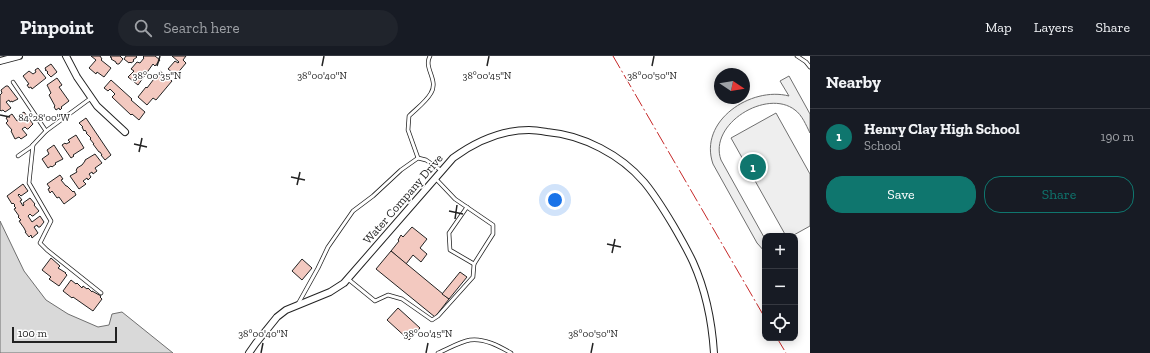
<!DOCTYPE html>
<meta charset="utf-8">
<style>
:root{--surface:#171b24;--page:#20242c;--text:#f1f3f6;--muted:#9ea1a6;--line:#363941;--accent:#0f766e}
body{margin:0;font-family:"Zilla Slab",serif;background:var(--page);color:var(--text)}
.controls{position:absolute;right:12px;bottom:12px;display:grid;overflow:hidden;border-radius:8px;box-shadow:0 2px 10px #0003}
.controls button{width:36px;height:36px;display:grid;place-items:center;padding:0;border:0;border-bottom:1px solid var(--line);background:var(--surface);color:var(--text);font:20px sans-serif}
.compass{position:absolute;left:714px;top:12px;width:36px;height:36px;border-radius:50%;background:var(--surface);box-shadow:0 2px 10px #0003;rotate:102deg}
.scale{position:absolute;left:12px;bottom:10px;width:105px;box-sizing:border-box;padding-left:4px;border:2px solid #222;border-top:0;font-size:11px;line-height:14px;white-space:nowrap;color:#222;-webkit-text-stroke:3px #fff;paint-order:stroke}
.you{position:absolute;left:555px;top:144px;width:14px;height:14px;margin:-10px;border:3px solid #fff;border-radius:50%;background:#1a73e8;box-shadow:0 0 0 6px #1a73e833}
.badge{display:grid;place-items:center;width:26px;height:26px;border-radius:50%;background:var(--accent);color:#fff;font-size:13px;font-weight:700}
.pin{position:absolute;translate:-50% -50%;border:2px solid #fff;box-shadow:0 1px 4px #0006}
.list{margin:0;padding:0;list-style:none}
h2{display:flex;justify-content:space-between;align-items:center;height:52px;margin:0;padding:0 16px;font-size:17px}
h2 small{font-size:13px;font-weight:400;color:var(--muted)}
.list li{display:grid;grid-template-columns:26px 1fr auto;gap:12px;align-items:center;box-sizing:border-box;height:56px;padding:0 16px;border-top:1px solid var(--line)}
.list b{display:block;font-size:15px;white-space:nowrap}
.list p{margin:0;font-size:13px;white-space:nowrap;color:var(--muted)}
.list em{font-size:13px;font-style:normal;color:var(--muted)}
.actions{display:flex;gap:8px;padding:12px 16px}
.actions a{flex:1;padding:9px 0;border:1px solid var(--accent);border-radius:16px;text-align:center;font-size:14px;color:var(--accent)}
.actions .main{background:var(--accent);color:#fff}
.icon{flex:none;width:22px;height:22px;fill:none;stroke:currentColor;stroke-width:2;stroke-linecap:round;stroke-linejoin:round}
.map{position:relative;flex:none;width:810px;height:297px;overflow:hidden}
header{display:flex;align-items:center;gap:24px;box-sizing:border-box;height:56px;padding:0 20px;background:var(--surface);border-bottom:1px solid var(--line)}
header strong{font-size:19px}
nav{display:flex;gap:22px;margin-inline-start:auto;font-size:14px}
.search{width:280px;height:36px;background:var(--page);display:flex;align-items:center;gap:10px;box-sizing:border-box;padding:0 14px;border-radius:22px;color:var(--muted);font-size:15px}
main{display:flex}
aside{flex:1;background:var(--surface)}
.map>svg:first-child{display:block}
.green{fill:#eee;stroke:#6f6f6f}
.water{fill:#d9d9d9;stroke:#6f6f6f}
.building{fill:#f3c9c0;stroke:#222}
.lines{fill:none;stroke-linecap:round;stroke-linejoin:round}
.lane-casing{stroke:#222;stroke-width:4.5}
.street-casing{stroke:#222;stroke-width:8}
.lane{stroke:#fff;stroke-width:3}
.street{stroke:#fff;stroke-width:6}
.power{stroke:#c62828;stroke-width:1;stroke-dasharray:14 3 2 3;stroke-linecap:butt}
.ticks{fill:none;stroke:#222;stroke-width:1.5}
.labels{text-anchor:middle;dominant-baseline:central;stroke-width:3;stroke-linejoin:round;paint-order:stroke}
.street-label{font-size:12px;fill:#222;stroke:#fff}
.ticks-label{font-size:10px;text-anchor:middle;fill:#222;stroke:#fff;stroke-width:3;stroke-linejoin:round;paint-order:stroke}
</style>
<header>
<strong>Pinpoint</strong>
<div class="search"><svg class="icon" aria-label="search" viewBox="0 0 24 24"><circle cx="10" cy="10" r="6"/><path d="M15 15l6 6"/></svg>Search here</div>
<nav><a>Map</a><a>Layers</a><a>Share</a></nav>
</header>
<main>
<div class="map">
<svg width="810" height="297" viewBox="0 0 810 297">
<rect width="100%" height="100%" fill="#fff"/>
<g class="green">
<path d="M789,20L810,58V77C806,69 802,59 795,54C767,32 708,68 721,104L765,183V196L757,187L713,108C698,65 751,30 789,40L780,25Z"/>
<polygon points="776,57 810,118 810,170 792,180 786,180 731,82"/>
</g>
<polygon class="water" points="0,165 24,215 46,244 68,258 98,271 109,269 112,258 122,256 173,297 0,297"/>
<g class="building">
<polygon points="91,0 100,0 102,3 101,4 111,12 104,21 97,16 96,18 89,12 96,4"/>
<polygon points="111,0 120,0 123,3 119,8 117,8 116,7 116,6 111,3 112,2 110,1"/>
<polygon points="126,0 136,0 137,1 133,4 134,5 131,7 130,6 129,7 124,3"/>
<polygon points="144,0 155,0 160,4 155,10 153,8 138,29 128,21 134,15 131,13 137,6 140,7 144,2 143,1"/>
<polygon points="172,0 186,0 183,4 186,7 176,19 168,13 175,5 178,7 179,6"/>
<polygon points="51,8 57,16 51,21 47,17 48,16 47,15 45,14 46,14 45,12"/>
<polygon points="38,12 46,22 32,33 31,31 29,32 27,29 29,28 23,20 29,15 33,18 36,16 35,14"/>
<polygon points="160,15 172,25 156,44 153,42 147,49 138,41 146,31 147,32"/>
<polygon points="57,22 62,29 59,31 69,45 61,51 62,52 60,54 59,52 56,54 54,51 55,50 49,39 51,37 47,29"/>
<polygon points="111,24 132,43 131,44 145,56 139,64 132,58 131,59 112,41 115,38 110,33 108,35 104,32"/>
<polygon points="6,30 8,30 18,43 12,46 12,45 10,46 9,44 6,46 11,52 5,56 3,54 1,55 0,54 0,39 2,37 1,34"/>
<polygon points="24,56 33,68 28,73 27,73 25,71 22,73 27,79 21,83 19,81 15,83 11,75 12,74 6,67 8,65 6,62 12,58 17,65 20,63 18,60"/>
<polygon points="86,62 111,99 105,104 101,99 102,99 100,96 99,96 93,88 94,88 90,83 91,82 86,77 87,77 85,74 84,75 82,71 83,71 79,67"/>
<polygon points="76,79 84,92 73,99 74,100 71,102 62,89 65,87 66,88 70,86 68,84"/>
<polygon points="54,89 63,103 55,107 56,108 52,111 51,110 48,112 42,103 49,98 47,94"/>
<polygon points="95,98 102,107 95,112 97,115 93,118 92,116 89,118 91,121 88,124 87,122 83,125 86,128 79,133 70,120 77,116 76,114 77,113 77,112 82,109 85,105 85,104"/>
<polygon points="60,119 63,123 61,124 66,130 67,130 73,136 74,135 76,139 64,148 59,141 57,142 52,135 50,137 48,133 50,132 47,128"/>
<polygon points="23,128 28,135 21,140 19,138 18,139 22,144 20,145 23,150 24,149 23,147 30,142 35,148 34,149 39,155 33,160 32,160 30,158 28,160 32,166 40,160 44,166 40,171 38,171 37,169 34,171 38,177 32,182 31,179 29,181 25,176 26,176 24,172 19,165 21,164 18,161 19,160 14,153 16,152 14,150 15,149 13,147 12,148 7,140"/>
<polygon points="412,171 427,183 420,192 427,198 421,206 413,199 406,208 391,195 399,185 398,184 401,179 403,181"/>
<polygon points="391,195 449,243 435,261 376,213"/>
<polygon points="51,202 60,210 58,212 66,217 65,217 67,219 59,230 49,223 51,221 42,214"/>
<polygon points="302,203 312,212 302,224 292,215"/>
<polygon points="460,216 467,221 449,243 442,238"/>
<polygon points="71,224 76,228 77,227 82,232 83,230 87,233 88,232 92,236 92,235 101,240 100,241 102,243 93,255 73,241 72,242 63,235"/>
<polygon points="398,252 420,272 409,284 387,264"/>
</g>
<g class="lines">
<defs>
<g id="lane">
<polyline points="797,0 806,6 810,11"/>
<polyline points="13,26 46,75"/>
<polyline points="33,89 29,127 51,165 40,187 47,194 101,237"/>
<polyline points="18,100 31,91 46,75 91,42"/>
<path d="M418,102L408,74L409,60C416,53 426,46 431,37C439,24 423,12 430,0"/>
<polyline points="467,151 449,177 450,194 474,208"/>
<polyline points="348,223 375,245 388,239 402,243 432,264 438,260 473,221 474,208 493,178 493,169 455,143 436,123"/>
<polyline points="298,248 318,212 328,191 353,155 373,140 401,114 418,102 426,104 442,115"/>
<path d="M438,297C448,293 459,286 470,284C484,282 499,290 511,297"/>
</g>
<g id="street">
<polyline points="66,0 77,21 97,50 125,76"/>
<polyline points="0,5 19,0"/>
<path d="M249,297L256,287L277,261L286,254L330,236L344,227L453,102C475,86 502,74 529,74C535,74 541,75 547,76C583,79 621,99 644,126C655,139 664,154 673,169C680,181 687,193 693,206C706,235 712,266 714,297"/>
</g>
</defs>
<use href="#lane" class="lane-casing"/>
<use href="#street" class="street-casing"/>
<use href="#lane" class="lane"/>
<use href="#street" class="street"/>
<g class="power">
<polyline points="613,0 765,262"/>
<polyline points="777,282 786,297"/>
</g>
</g>
<path class="ticks" d="M157,10L160,0M322,10L324,0M487,10L489,0M652,10L654,0M0,59L10,61M134,88L147,91M139,96L142,82M291,121L305,124M297,129L300,116M449,155L463,158M455,163L457,149M607,188L621,191M612,197L615,183M261,297L263,287M426,297L428,287M591,297L593,287"/>
<g class="labels">
<g class="street-label">
<text transform="translate(403 143) rotate(-49)">Water Company Drive</text>
</g>
</g>
<g class="ticks-label">
<text x="157" y="23">38°00'35"N</text>
<text x="322" y="23">38°00'40"N</text>
<text x="487" y="23">38°00'45"N</text>
<text x="652" y="23">38°00'50"N</text>
<text x="44" y="65">84°28'00"W</text>
<text x="263" y="281">38°00'40"N</text>
<text x="428" y="281">38°00'45"N</text>
<text x="593" y="281">38°00'50"N</text>
</g>
</svg>
<div class="controls">
<button>+</button>
<button>−</button>
<button><svg class="icon" aria-label="locate" viewBox="0 0 24 24"><circle cx="12" cy="12" r="6"/><path d="M12 2v4M12 18v4M2 12h4M18 12h4"/></svg></button>
</div>
<svg class="compass" viewBox="-18 -18 36 36"><path d="M0-13l5 13h-10z" fill="#e53935"/><path d="M0 13l5-13h-10z" fill="#9ea1a6"/></svg>
<div class="scale">100 m</div>
<div class="you"></div>
<div class="pin badge" style="left:753px;top:111px">1</div>
</div>
<aside>
<h2>Nearby<small></small></h2>
<ul class="list">
<li><span class="badge">1</span><div><b>Henry Clay High School</b><p>School</p></div><em>190 m</em></li>
</ul>
<div class="actions"><a class="main">Save</a><a>Share</a></div>
</aside>
</main>
